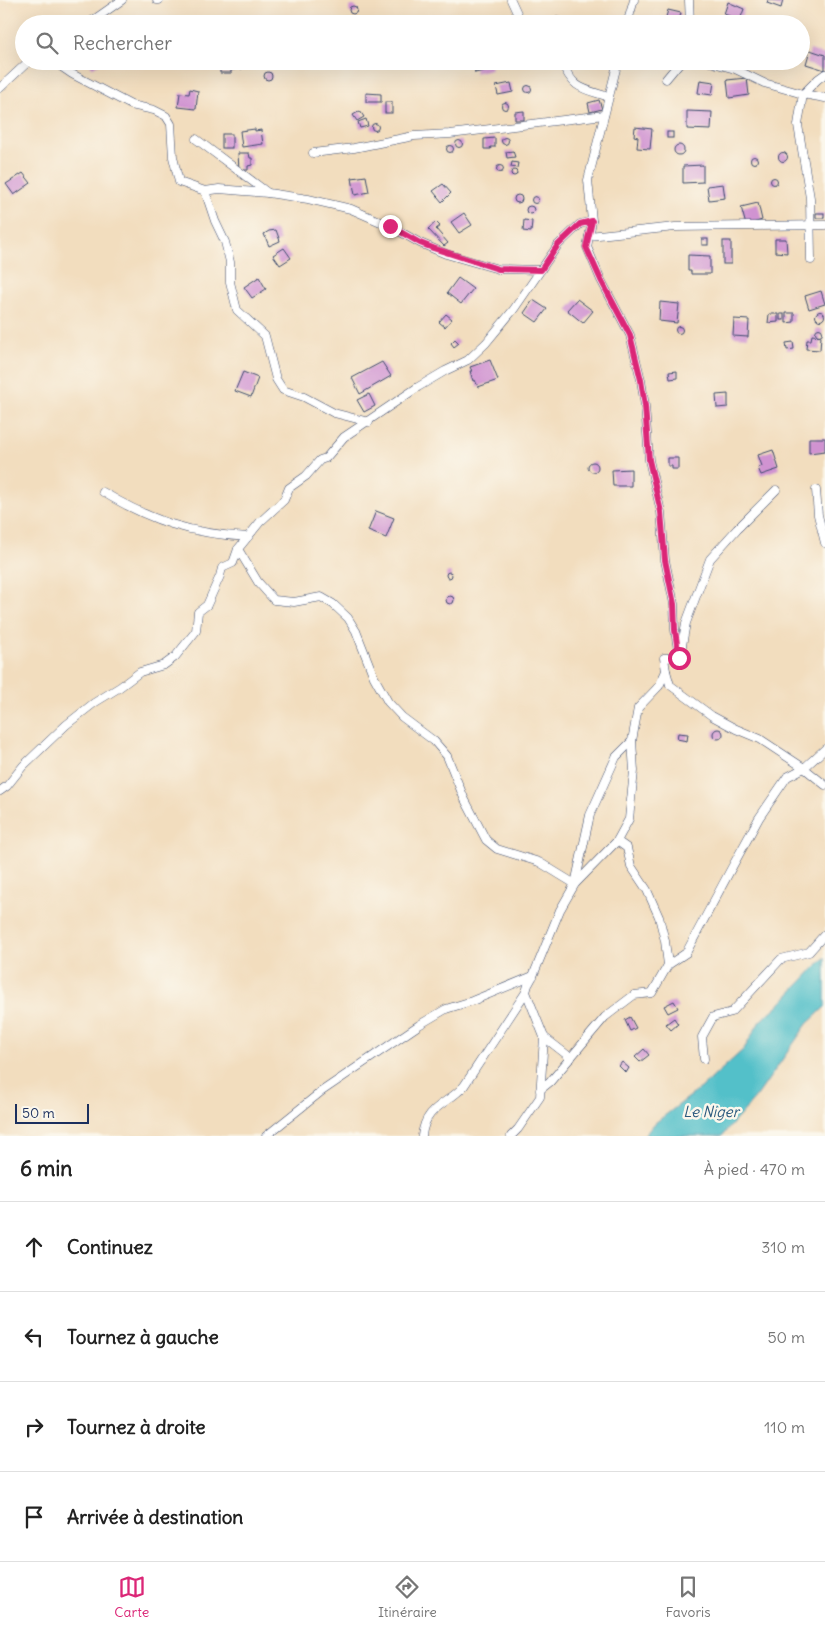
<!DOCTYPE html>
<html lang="fr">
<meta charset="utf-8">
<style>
:root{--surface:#fff;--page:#f6f6f6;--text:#222;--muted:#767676;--line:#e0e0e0;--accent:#db2777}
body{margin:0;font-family:Delius,sans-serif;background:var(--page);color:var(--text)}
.scale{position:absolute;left:15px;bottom:12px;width:74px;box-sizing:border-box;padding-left:5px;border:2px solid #1b2f5e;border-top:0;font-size:14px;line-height:18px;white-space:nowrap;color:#1b2f5e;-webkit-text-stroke:4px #fbf7ec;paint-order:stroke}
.stop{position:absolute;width:15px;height:15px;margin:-11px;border:4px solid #db2777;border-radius:50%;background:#fff}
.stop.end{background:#db2777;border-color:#fff;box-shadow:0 1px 5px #0008}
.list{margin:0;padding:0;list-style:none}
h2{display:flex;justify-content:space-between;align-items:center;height:65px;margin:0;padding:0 20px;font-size:21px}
h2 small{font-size:16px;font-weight:400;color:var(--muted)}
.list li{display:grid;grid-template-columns:32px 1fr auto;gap:15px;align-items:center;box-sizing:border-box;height:90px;padding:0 20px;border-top:1px solid var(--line)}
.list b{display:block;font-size:19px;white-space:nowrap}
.list em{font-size:16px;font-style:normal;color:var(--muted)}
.icon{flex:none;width:28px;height:28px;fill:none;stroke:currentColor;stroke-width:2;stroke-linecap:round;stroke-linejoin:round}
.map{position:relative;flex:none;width:825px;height:1136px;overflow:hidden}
.search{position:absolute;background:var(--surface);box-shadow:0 5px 20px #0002;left:15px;right:15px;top:15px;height:55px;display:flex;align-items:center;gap:12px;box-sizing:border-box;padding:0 18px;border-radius:28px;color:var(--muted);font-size:19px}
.sheet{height:425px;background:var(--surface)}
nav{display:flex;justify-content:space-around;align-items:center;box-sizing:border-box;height:70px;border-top:1px solid var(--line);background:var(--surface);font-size:14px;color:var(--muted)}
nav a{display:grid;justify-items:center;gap:2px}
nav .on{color:var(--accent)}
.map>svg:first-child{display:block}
.water{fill:#53c0c9;stroke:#377894}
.building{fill:#d093d1}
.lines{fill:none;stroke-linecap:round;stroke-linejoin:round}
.minor-casing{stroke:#3b496c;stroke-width:9}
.minor{stroke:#fff;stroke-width:8}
.route{stroke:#db2777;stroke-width:6}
.labels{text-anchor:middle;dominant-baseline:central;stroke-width:5;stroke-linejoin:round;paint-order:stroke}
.water-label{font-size:15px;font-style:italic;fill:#2c5a7e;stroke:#fbf7ec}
</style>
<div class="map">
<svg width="825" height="1136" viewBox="0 0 825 1136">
<rect width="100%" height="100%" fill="#fbf7ec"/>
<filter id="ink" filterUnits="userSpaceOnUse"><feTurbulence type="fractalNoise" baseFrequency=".02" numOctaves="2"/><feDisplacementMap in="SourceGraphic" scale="10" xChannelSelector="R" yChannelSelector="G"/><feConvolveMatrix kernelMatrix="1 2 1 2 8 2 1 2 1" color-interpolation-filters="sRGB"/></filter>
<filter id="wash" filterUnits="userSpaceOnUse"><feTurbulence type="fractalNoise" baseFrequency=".0096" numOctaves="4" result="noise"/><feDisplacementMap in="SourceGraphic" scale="20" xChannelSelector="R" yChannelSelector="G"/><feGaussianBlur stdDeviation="1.12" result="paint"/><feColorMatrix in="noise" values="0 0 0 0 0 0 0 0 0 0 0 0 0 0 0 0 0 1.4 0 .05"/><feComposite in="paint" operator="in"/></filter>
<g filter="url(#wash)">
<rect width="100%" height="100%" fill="#f2ddbe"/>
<polygon class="water" points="825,957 825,1007 807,1024 757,1096 722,1136 644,1136 655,1123 701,1088 744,1049 760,1021 782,1002"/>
<g id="blocks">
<g class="building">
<polygon points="768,0 783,0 781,8 767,3"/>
<polygon points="728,2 744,9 740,20 724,14"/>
<circle cx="353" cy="10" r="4"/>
<polygon points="668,10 681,13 678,24 664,24"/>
<polygon points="556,17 573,19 572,24 555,24"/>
<polygon points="810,50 825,55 825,70 806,64"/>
<polygon points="88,61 104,61 92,68"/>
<polygon points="220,61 242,61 242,69 231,70 231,73 220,73"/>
<polygon points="473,61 490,61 491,69 475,73"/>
<circle cx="268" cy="76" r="4"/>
<polygon points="747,78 749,95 729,98 727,80"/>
<polygon points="700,80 714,82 712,95 698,93"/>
<polygon points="511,83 513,92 498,95 496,86"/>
<circle cx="528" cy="89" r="3.5"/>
<polygon points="190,89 198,91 196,109 178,107 180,93 189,94"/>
<polygon points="366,93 381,94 381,102 366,102"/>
<polygon points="599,100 602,109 590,112 588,103"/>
<rect x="385" y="102" width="7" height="11"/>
<circle cx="505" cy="106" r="3.5"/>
<polygon points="360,111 364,117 357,121 353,115"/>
<polygon points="524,111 524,120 515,120 515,112"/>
<polygon points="687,111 712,112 711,130 687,129"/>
<polygon points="366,119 368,126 360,128 358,122"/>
<circle cx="375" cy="127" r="3.5"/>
<polygon points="635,127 652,129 650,149 637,148 638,137 634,136"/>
<polygon points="255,129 255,131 261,130 263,144 242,147 240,131"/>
<rect x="667" y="132" width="6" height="6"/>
<rect x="222" y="134" width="10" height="14"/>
<circle cx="505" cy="141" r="3.5"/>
<polygon points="495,138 495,147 490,147 491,149 484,149 484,139"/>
<circle cx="459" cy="144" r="3.5"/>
<circle cx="679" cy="150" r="5"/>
<circle cx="450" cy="149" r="3.5"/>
<polygon points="513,151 515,157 507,158 506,152"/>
<circle cx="783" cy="157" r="4.5"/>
<polygon points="238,153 249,153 250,158 252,158 252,165 248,166 248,170 239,170"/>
<circle cx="754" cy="160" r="3.5"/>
<polygon points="512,162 518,163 517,168 511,167"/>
<polygon points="703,165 703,182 683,183 683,166"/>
<circle cx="500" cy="169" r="3.5"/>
<circle cx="514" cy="173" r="3"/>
<polygon points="23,173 31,183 14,195 6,184"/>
<polygon points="366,176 369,192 355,195 352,178"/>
<circle cx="774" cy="181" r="3.5"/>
<polygon points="443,184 451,193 442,202 433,191"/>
<polygon points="723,184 725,198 709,200 707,186"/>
<circle cx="518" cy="199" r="4"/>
<circle cx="535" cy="200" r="3.5"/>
<polygon points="758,203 762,220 746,225 741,207"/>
<circle cx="530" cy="210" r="4"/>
<polygon points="464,213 472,225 459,233 451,222"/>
<rect x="816" y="213" width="8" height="5"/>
<polygon points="524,220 532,221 531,232 523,231"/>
<polygon points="436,222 440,226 436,229 448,243 444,246 428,229"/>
<polygon points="276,230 280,241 269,246 264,234 269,231"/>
<rect x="702" y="239" width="6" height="6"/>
<polygon points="775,239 786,239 787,253 775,252"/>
<rect x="723" y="241" width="8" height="23"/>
<polygon points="284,248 291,258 280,265 273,255"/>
<polygon points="688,255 710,256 710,274 691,274 691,271 688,271"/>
<polygon points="259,277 266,289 252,298 244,287"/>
<polygon points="458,278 473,289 461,304 447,293"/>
<polygon points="821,291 825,304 809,309 805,296"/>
<polygon points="577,299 593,311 583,323 567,310"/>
<polygon points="533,300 547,309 537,322 524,313"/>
<polygon points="660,302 679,304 677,323 659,321"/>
<circle cx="820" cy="316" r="4.5"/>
<polygon points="786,313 794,313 794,322 786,323"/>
<polygon points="446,314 452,319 445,327 439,322"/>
<polygon points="769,314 778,314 778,322 768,323"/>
<rect x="780" y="314" width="4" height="6"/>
<polygon points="734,319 749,320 748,337 733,336"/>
<circle cx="679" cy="330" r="3.5"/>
<circle cx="819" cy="332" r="3.5"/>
<polygon points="812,335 821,336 820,350 806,349 807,340 811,340"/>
<polygon points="455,339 459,343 454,347 451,343"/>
<polygon points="793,342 794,349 787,350 786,343"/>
<polygon points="490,360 498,380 478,387 475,380 473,381 470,371 472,371 470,367"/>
<polygon points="382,362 391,376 360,394 352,378"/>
<polygon points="677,371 677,378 670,379 669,372"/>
<polygon points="243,372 258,378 251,397 235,391"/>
<polygon points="369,394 375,406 364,412 357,400"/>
<polygon points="728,394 728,407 717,408 716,395"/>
<polygon points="809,438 825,438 825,451 809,453"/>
<polygon points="773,450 779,469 761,475 758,468 762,466 758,455"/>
<polygon points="668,458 678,458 678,469 672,469 672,466 668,466"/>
<circle cx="593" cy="467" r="5"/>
<polygon points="631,469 631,486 613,486 612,470"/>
<polygon points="376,511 394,518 386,538 368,531"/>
<circle cx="449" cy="575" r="3"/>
<circle cx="450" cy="600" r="4"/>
<circle cx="718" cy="734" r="5"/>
<polygon points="678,733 688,734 687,741 677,739"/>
<polygon points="674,1001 678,1008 668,1013 664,1006"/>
<polygon points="630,1017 636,1028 630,1031 625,1020"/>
<polygon points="674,1018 678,1024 671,1030 666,1024"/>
<polygon points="644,1049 649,1055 640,1062 635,1057"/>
<polygon points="622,1062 629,1068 626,1073 619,1066"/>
</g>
</g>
</g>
<g filter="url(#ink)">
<use href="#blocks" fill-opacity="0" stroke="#3b496c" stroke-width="1"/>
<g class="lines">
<defs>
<g id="minor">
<polyline points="157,0 159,0"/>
<polyline points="511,0 522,24"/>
<polyline points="689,0 690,24"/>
<polyline points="86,24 92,21 122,0"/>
<polyline points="627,24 634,0"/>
<polyline points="53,61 72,74 131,105 154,110 166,116 171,124 173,157 179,182 205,191 219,189 268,193 308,199 351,209 390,226 420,243 446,254 498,269 541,270"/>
<path d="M561,61C574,90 581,88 609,97"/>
<polyline points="706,61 735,69 764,83 803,94 825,98"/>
<polyline points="666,79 681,61"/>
<polyline points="0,88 29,61"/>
<polyline points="196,139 268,193"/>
<polyline points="313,153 354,148 414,136 450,134 604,115"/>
<polyline points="205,191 215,221 225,242 230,262 230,282 237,310 265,336 276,379 283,390 304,397 334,413 369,422"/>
<polyline points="589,236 675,227 825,225"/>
<polyline points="811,260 810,198 798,125 803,94 818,79 825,74"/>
<polyline points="816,490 818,515 825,543"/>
<path d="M103,492C151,521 191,534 248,537"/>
<polyline points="238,549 258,582 274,600 294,602 321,597 333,604 348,618 356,631 374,677 388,702 402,717 434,741 447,756 464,798 486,840 497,849 539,862 575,884 590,815 616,757 632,741"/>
<polyline points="681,651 686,623 710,559 737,529 776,490"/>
<polyline points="666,671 670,685 712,716 736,729 760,739 804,768 825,785"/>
<polyline points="0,791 7,786 23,766 66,725 94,703 120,687 140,672 164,665 175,657 196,631 198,612 207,605 220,576 222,568 233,563 238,549 260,522 284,500 289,488 306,476 320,460 326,458 344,437 418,387 445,371 468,360 486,343 514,309 558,245 580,224 592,221"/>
<polyline points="668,965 686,953 731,869 759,818 787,777 804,768 825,749"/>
<polyline points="544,1037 571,1058"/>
<polyline points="704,1059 702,1037 713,1017 732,1012 781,959 809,952 825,934"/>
<polyline points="540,1090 550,1082 605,1017 634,995 652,993 668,965 665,941 659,917 647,890 631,866 627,848 617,841"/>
<polyline points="266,1136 322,1091 419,1025 446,1009 472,1001 533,976"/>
<path d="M422,1136C425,1106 447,1105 464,1086L526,992L528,985L533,976L560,910L575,884L617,841L629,819L634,771L632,741L638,708L659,686L666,671L664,658L679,657L675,630L674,604L665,560L661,512L649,460L645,406L641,380L630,335L601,280L587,247L592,221L588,180L618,61"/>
<polyline points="511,1136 518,1129 540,1097 544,1037 526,992"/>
</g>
</defs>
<use href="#minor" class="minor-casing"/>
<use href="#minor" class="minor"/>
</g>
</g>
<g class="lines" filter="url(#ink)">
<polyline class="route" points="390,226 420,243 433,248 498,269 541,270 558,245 580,224 592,221 586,247 601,280 630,335 641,380 645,406 649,460 661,512 665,560 674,604 675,630 679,658"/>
</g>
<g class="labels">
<g class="water-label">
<text x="711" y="1111">Le Niger</text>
</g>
</g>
</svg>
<div class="scale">50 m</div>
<div class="stop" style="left:679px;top:658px"></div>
<div class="stop end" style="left:390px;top:226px"></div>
<div class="search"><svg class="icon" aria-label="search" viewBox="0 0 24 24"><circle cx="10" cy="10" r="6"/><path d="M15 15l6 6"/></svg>Rechercher</div>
</div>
<section class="sheet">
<h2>6 min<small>À pied · 470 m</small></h2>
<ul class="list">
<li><svg class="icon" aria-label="ahead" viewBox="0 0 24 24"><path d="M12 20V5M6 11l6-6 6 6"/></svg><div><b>Continuez</b></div><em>310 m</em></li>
<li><svg class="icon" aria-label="left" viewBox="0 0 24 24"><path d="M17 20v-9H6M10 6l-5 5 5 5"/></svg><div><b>Tournez à gauche</b></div><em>50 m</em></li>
<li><svg class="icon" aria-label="right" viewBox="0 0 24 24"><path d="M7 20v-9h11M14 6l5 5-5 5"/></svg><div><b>Tournez à droite</b></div><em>110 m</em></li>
<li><svg class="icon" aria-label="arrive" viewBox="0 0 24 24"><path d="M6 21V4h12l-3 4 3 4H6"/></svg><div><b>Arrivée à destination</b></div></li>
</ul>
</section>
<nav>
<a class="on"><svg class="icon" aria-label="map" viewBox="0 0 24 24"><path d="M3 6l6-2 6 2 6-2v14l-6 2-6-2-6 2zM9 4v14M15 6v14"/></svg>Carte</a>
<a><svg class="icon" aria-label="directions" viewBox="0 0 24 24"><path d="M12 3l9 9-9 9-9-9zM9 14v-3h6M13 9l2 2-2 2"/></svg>Itinéraire</a>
<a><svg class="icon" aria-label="saved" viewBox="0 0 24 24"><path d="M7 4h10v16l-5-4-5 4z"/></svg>Favoris</a>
</nav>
